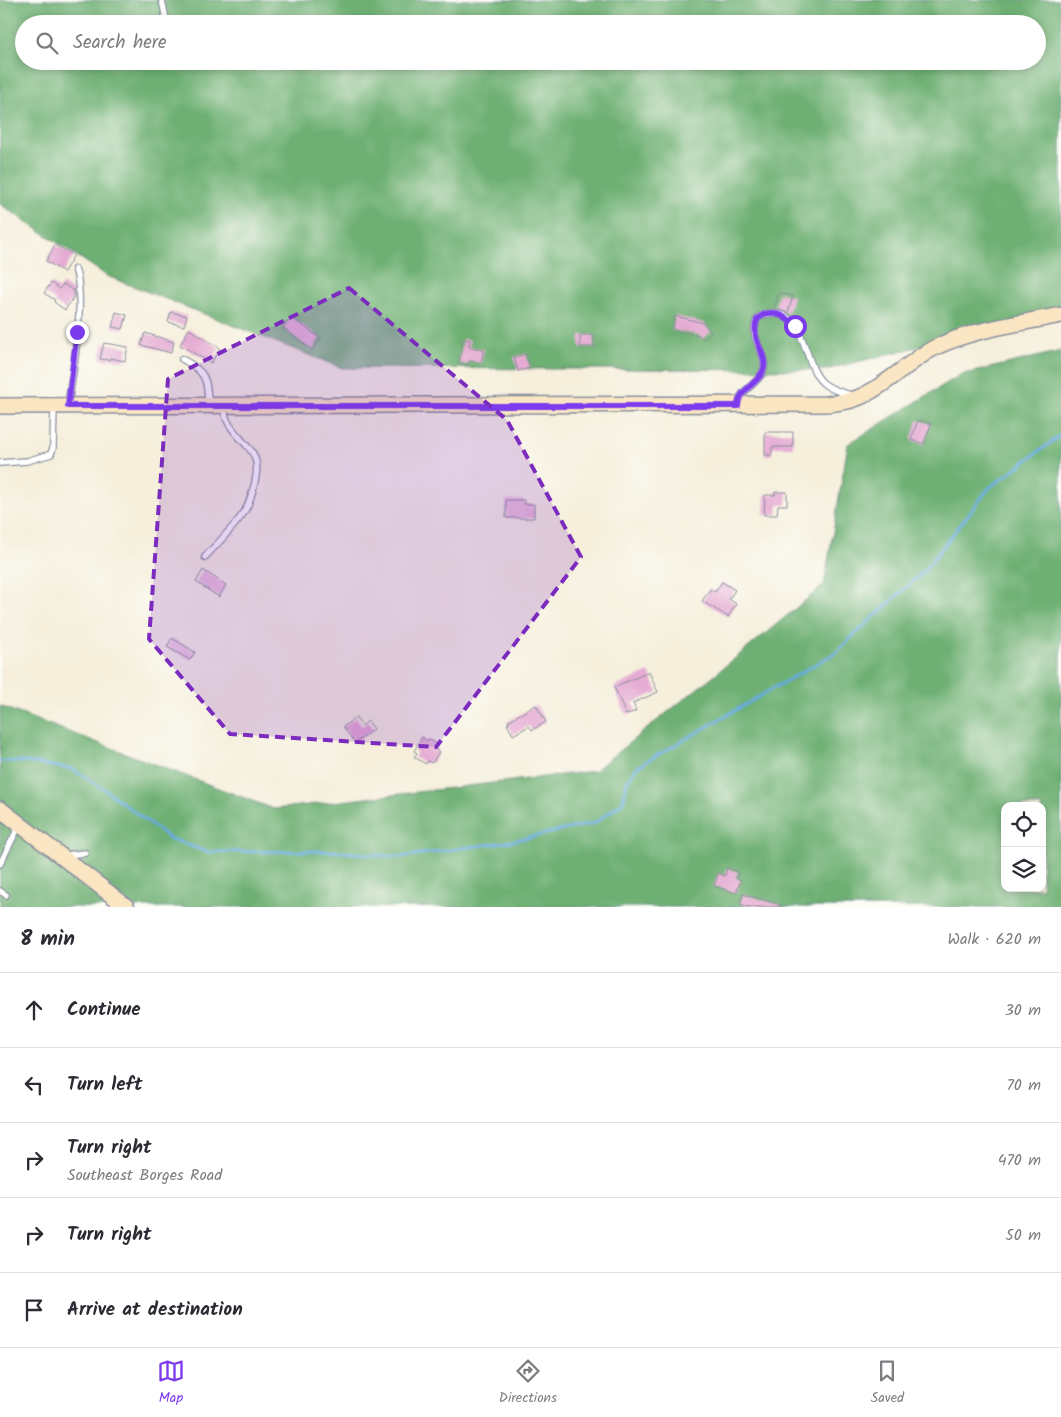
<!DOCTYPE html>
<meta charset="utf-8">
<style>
:root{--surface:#fff;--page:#f2f2f3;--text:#2b2b33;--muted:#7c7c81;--line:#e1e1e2;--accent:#7c3aed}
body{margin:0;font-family:Kalam,sans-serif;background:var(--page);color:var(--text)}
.controls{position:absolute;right:15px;bottom:15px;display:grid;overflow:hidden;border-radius:10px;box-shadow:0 2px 8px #0003}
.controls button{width:45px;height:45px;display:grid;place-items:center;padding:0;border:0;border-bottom:1px solid var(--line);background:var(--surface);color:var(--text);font:25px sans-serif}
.stop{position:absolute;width:15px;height:15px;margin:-11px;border:4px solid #7c3aed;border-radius:50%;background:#fff}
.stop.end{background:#7c3aed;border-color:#fff;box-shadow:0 1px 5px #0008}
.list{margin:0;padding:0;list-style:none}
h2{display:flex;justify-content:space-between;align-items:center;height:65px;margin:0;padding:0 20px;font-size:21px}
h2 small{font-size:16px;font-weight:400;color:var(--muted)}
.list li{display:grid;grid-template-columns:32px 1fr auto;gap:15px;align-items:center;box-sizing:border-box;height:75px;padding:0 20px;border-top:1px solid var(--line)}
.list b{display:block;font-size:19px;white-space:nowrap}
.list p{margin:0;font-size:16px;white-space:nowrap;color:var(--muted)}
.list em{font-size:16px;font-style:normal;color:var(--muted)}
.icon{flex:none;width:28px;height:28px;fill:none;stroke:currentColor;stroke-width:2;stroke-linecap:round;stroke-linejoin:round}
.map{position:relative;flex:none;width:1061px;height:907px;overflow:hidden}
.search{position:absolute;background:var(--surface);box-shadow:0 2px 8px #0003;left:15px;right:15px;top:15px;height:55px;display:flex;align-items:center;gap:12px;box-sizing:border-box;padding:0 18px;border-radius:28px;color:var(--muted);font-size:19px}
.sheet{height:440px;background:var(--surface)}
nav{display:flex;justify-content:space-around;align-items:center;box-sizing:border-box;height:70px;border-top:1px solid var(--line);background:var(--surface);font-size:14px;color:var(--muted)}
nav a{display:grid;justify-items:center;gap:2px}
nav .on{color:var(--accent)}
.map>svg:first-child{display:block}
.forest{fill:#6eb073;stroke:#447068;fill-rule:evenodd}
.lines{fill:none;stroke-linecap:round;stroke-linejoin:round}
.stream{stroke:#66abdc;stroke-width:3}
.building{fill:#e5abd3}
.lane-casing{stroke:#888f9d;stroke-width:8}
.secondary-casing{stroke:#888f9d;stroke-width:18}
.lane{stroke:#fff;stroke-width:5.5}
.secondary{stroke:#fbe6c3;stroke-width:15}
.route{stroke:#7c3aed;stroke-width:6}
.marked{fill:#7b2cbf;fill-opacity:0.2;stroke:#7b2cbf;stroke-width:4;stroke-dasharray:10 6;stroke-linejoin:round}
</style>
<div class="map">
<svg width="1061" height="907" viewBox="0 0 1061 907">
<rect width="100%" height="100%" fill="#fdfcf7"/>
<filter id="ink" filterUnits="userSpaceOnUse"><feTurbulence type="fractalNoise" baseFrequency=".02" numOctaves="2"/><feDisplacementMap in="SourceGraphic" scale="10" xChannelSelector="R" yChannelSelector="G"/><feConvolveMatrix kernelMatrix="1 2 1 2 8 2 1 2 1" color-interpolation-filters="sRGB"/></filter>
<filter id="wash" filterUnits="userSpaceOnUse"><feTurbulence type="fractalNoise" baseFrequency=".0096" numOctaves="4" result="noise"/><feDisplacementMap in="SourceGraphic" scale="20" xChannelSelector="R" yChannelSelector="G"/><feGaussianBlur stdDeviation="1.12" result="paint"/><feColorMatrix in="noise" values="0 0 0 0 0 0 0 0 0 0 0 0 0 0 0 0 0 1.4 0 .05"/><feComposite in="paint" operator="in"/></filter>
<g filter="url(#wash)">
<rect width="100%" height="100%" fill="#f5efdc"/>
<g class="forest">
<path d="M0,0H1061V311L825,370L342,368L107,276L0,204ZM24,24H1037V61H24Z"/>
<path d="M1061,351V907H0V706L274,809L594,771L738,656L824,585L848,444L960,375ZM1005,806H1042V888H1005Z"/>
</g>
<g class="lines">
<polyline class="stream" points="0,761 26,762 72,769 104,789 169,838 207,852 330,851 400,857 512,841 595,823 623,802 627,781 637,767 835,653 924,571 989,488 1061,435"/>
</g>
<g id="blocks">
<g class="building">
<polygon points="55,245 74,255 64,272 46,261"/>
<polygon points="51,283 59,289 63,284 74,291 74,297 65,310 54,302 55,300 44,293"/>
<polygon points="779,293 793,296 788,313 774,309"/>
<polygon points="116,312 127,315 123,329 112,327"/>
<polygon points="171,312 187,316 184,326 168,322"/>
<polygon points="675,316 704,323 711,332 703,339 699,335 672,330"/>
<polygon points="291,317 320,338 312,350 283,328"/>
<polygon points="189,329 220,348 211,363 180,345"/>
<polygon points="145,333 174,342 171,353 141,345"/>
<rect x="580" y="335" width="14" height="12"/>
<polygon points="463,339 470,340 469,347 484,349 481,363 469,361 468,365 459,363"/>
<polygon points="104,343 128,347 125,361 110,358 109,360 100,359"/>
<polygon points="526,354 530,368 518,371 514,357"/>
<polygon points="918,420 931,424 924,444 911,440"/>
<polygon points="765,432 793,432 793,447 772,447 772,455 765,455"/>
<polygon points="775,492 787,492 787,505 778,505 777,515 764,515 765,495 775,495"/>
<polygon points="506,500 524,500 524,504 534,504 534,518 506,518"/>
<polygon points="203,570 226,585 219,597 196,582"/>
<polygon points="722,582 735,590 729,599 736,604 728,617 702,601 710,589 715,592"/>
<polygon points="172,638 195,652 190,660 167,647"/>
<polygon points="649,672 658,692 633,703 636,711 626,715 614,687"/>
<polygon points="536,705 546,722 532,730 529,726 513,735 507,724 509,724 508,721"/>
<polygon points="356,717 362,726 368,721 374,729 355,743 343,727"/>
<polygon points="422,737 427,741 429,739 438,745 435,749 439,752 432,763 428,761 426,764 414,757 417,753 414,751"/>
<polygon points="727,868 738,872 736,878 741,880 736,893 714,886 718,873 725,876"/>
<polygon points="743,894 781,905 781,907 749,907 740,904"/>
</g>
</g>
</g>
<g filter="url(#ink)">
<use href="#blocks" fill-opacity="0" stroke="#888f9d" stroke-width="1"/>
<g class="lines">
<defs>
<g id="lane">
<polyline points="162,0 167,24"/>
<path d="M182,359C205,371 208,379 208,405"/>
<path d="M68,404C73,372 86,298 75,269"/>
<path d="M738,404C739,389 762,383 764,367C766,353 752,341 755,327C756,319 759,315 767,314C806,306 803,365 822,382C830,390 844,393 854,396"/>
<polyline points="0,463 27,461 51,454 53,448 54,407"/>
<path d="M205,557C218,543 232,529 243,514C250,504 259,474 256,462C255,456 251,450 247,446C237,434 224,423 224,407"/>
<polyline points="66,855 85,853"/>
<polyline points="0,864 19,826"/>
<polyline points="0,891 6,895"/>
</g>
<g id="secondary">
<path d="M0,406L826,404C840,403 854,401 866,394C890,382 909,362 932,349C971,329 1019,324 1061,315"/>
<polyline points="0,809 127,907"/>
</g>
</defs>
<use href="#lane" class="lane-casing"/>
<use href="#secondary" class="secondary-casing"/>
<use href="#lane" class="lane"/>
<use href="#secondary" class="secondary"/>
</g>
</g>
<g class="lines" filter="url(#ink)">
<path class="route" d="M77,332L68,406H738C738,389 760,384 764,368C767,352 750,341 757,320C769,306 785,316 795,326"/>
</g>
<path class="marked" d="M349,288L507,420L581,557L436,747L230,734L149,639L168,379Z"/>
</svg>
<div class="controls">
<button><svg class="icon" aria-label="locate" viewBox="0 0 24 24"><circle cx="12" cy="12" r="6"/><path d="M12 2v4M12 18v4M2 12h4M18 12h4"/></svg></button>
<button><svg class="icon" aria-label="layers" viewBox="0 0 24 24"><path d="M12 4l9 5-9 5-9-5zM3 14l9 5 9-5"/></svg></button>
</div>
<div class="stop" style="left:795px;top:326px"></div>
<div class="stop end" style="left:77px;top:332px"></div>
<div class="search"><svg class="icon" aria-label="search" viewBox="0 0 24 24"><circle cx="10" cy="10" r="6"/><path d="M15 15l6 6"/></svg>Search here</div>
</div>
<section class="sheet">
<h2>8 min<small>Walk · 620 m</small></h2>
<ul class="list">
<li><svg class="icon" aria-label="ahead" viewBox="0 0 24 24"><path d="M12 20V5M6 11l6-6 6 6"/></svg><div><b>Continue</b></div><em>30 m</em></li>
<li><svg class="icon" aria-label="left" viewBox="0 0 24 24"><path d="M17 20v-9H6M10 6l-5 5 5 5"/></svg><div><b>Turn left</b></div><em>70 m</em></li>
<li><svg class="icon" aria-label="right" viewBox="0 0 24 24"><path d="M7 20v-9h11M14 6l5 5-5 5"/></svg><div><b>Turn right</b><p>Southeast Borges Road</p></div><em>470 m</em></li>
<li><svg class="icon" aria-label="right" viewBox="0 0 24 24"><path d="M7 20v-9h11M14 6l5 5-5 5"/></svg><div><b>Turn right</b></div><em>50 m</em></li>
<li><svg class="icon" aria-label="arrive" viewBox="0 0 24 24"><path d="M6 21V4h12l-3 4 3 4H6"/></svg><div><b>Arrive at destination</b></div></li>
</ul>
</section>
<nav>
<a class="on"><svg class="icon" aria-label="map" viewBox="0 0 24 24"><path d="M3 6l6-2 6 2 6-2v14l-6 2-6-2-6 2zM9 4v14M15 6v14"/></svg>Map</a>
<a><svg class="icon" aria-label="directions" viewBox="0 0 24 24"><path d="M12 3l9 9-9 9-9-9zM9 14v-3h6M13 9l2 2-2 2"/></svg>Directions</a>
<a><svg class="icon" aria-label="saved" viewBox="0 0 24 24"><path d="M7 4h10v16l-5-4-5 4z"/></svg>Saved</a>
</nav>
